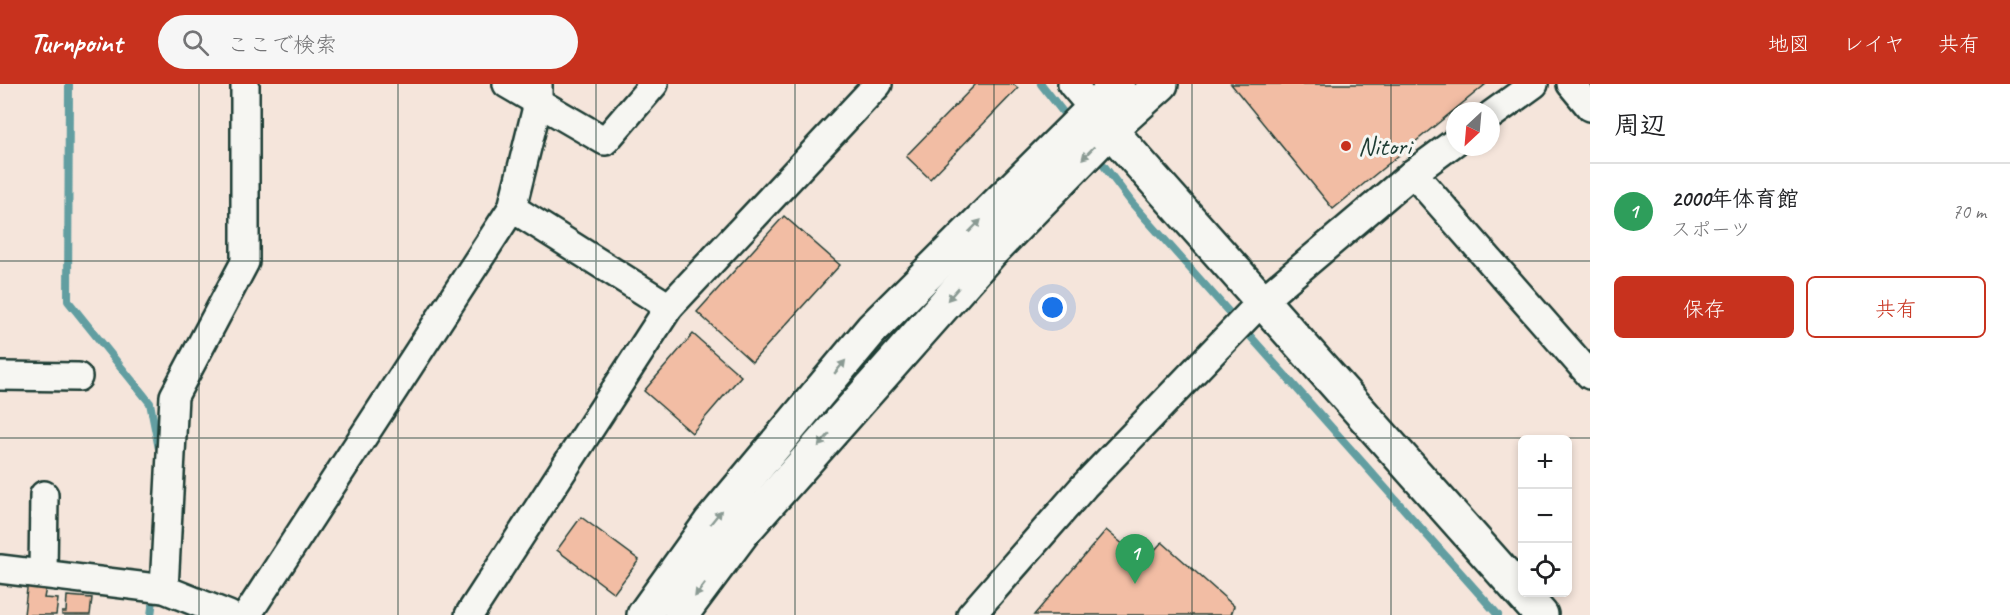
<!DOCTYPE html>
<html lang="ja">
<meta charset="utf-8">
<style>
:root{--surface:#fff;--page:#f6f6f6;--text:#202124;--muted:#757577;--line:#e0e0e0;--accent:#c8321e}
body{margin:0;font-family:Caveat,"Klee One",sans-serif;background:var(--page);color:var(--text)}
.controls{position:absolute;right:18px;bottom:18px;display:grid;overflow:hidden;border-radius:9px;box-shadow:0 3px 9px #0003}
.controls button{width:54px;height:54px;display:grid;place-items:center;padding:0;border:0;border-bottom:2px solid var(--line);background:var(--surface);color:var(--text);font:30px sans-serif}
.compass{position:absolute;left:1446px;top:18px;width:54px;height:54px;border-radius:50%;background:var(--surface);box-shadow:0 3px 9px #0003;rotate:206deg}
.you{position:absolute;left:1053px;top:224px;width:21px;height:21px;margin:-15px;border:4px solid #fff;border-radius:50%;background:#1a73e8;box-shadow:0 0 0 9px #1a73e833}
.badge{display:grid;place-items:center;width:39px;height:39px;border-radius:50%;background:var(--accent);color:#fff;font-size:20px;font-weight:700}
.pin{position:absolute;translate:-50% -50px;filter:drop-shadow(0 2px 3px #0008)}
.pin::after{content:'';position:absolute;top:32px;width:21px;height:18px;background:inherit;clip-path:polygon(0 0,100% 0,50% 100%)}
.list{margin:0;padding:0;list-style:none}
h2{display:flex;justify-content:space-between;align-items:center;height:78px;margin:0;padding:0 24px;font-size:26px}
h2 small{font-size:20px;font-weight:400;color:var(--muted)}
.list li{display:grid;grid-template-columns:39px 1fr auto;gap:18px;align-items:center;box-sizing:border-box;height:96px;padding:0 24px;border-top:2px solid var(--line)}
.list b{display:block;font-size:22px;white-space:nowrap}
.list p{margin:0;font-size:20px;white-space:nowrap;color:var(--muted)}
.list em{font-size:20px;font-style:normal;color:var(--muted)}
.actions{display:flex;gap:12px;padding:18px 24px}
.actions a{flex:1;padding:14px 0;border:2px solid var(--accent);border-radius:9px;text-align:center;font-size:21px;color:var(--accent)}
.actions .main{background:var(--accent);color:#fff}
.icon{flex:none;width:33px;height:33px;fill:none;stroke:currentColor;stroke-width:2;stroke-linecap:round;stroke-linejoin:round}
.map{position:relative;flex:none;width:1590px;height:531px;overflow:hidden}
header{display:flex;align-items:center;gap:36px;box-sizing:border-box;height:84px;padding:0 30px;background:var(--accent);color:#fff}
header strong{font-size:28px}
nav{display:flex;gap:33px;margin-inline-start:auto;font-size:21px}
.search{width:420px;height:54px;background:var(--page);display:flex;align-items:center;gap:15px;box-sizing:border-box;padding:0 21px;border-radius:33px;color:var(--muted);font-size:22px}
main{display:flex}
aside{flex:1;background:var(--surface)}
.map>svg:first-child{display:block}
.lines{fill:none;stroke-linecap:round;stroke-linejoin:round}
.stream{stroke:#629ea1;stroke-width:8}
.building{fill:#f2bda4;stroke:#1f3d34;stroke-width:1.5}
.minor-casing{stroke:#1f3d34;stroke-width:32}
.tertiary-casing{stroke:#1f3d34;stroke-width:38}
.minor{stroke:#f6f6f2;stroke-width:27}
.tertiary{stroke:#f6f6f2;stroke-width:33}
.oneway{fill:#8a9a93}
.grid{fill:none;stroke:#1f3d34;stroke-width:1.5;stroke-opacity:0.55}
.poi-dot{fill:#c8321e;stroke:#f6f6f2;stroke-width:2}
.labels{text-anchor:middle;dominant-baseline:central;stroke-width:6;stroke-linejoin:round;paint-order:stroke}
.poi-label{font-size:26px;fill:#1f3d34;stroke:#f6f6f2;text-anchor:start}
</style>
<header>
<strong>Turnpoint</strong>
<div class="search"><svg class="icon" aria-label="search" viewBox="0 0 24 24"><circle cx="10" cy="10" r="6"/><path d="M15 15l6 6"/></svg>ここで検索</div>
<nav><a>地図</a><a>レイヤ</a><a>共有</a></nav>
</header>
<main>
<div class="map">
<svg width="1590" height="531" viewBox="0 0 1590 531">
<rect width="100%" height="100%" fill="#f5e5db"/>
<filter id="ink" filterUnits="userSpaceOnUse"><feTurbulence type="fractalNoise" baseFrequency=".0167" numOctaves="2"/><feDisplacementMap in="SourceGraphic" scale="12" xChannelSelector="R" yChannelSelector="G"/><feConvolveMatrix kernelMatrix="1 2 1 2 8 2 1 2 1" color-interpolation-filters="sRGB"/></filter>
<g filter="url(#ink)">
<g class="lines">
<g class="stream">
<polyline points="69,0 68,217 150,319 159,365"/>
<polyline points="1041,0 1070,37"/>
<polyline points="1095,70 1132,119 1498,531"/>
<polyline points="151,531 154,509"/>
</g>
</g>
<g class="building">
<polygon points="976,0 1013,0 1018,4 930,95 906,72"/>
<polygon points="1231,0 1486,0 1333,125"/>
<polygon points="784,132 840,181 752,278 697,228"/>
<polygon points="693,250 741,292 692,349 644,307"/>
<polygon points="581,433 639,476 614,509 557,466"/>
<polygon points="1106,446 1144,478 1162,458 1234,522 1231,531 1034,531"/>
<polygon points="28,496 47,498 44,514 58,515 56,531 24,531"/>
<polygon points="67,512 92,514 90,531 62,531 62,528 66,528"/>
</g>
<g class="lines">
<defs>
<g id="minor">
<polyline points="507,0 605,57 654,0"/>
<polyline points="1072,0 1106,40"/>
<polyline points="1571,0 1590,23"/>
<polyline points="1491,31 1534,0"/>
<polyline points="1413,89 1590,291"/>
<polyline points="512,124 669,223"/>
<polyline points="0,292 78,293"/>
<polyline points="0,485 164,505 229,531"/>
<polyline points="43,490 44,411"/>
<polyline points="164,505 174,312 245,178 245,0"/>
<polyline points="247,531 512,124 538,19 538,0"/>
<polyline points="469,531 669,223 878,0"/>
<polyline points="971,531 1084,402 1262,217 1413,89 1455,58"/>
</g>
<g id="tertiary">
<polyline points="1110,46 1541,531"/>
<polyline points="644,531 710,439 872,245 1118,0"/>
<polyline points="681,531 743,448 991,168 1110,46 1161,0"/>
</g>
</defs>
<use href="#minor" class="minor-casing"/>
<use href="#tertiary" class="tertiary-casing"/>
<use href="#minor" class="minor"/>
<use href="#tertiary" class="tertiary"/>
</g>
<defs><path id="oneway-solid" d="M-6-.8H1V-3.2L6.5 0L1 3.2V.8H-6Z" transform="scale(1.5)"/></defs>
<g class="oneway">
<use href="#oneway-solid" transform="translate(1088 69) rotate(134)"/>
<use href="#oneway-solid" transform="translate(975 142) rotate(-45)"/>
<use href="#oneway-solid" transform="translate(953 210) rotate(131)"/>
<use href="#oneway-solid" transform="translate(840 283) rotate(-50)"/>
<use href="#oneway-solid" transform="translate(824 356) rotate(131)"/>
<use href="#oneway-solid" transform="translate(716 433) rotate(-51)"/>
<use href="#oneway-solid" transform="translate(700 506) rotate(127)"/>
</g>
</g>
<path class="grid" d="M199,0V531M398,0V531M596,0V531M795,0V531M994,0V531M1192,0V531M1391,0V531M0,177H1590M0,354H1590"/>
<circle class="poi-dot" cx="1346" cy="62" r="6"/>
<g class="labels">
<g class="poi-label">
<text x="1358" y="62">Nitori</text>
</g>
</g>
</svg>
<div class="controls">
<button>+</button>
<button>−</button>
<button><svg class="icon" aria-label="locate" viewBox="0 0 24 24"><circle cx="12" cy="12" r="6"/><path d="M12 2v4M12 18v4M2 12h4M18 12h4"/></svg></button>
</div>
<svg class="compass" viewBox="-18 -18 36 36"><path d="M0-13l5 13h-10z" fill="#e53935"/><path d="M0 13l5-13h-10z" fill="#757577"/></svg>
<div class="you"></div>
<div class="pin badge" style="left:1135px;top:500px;background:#2e9e5b">1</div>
</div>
<aside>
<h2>周辺<small></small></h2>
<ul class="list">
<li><span class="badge" style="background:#2e9e5b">1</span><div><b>2000年体育館</b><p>スポーツ</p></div><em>70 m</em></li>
</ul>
<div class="actions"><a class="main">保存</a><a>共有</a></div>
</aside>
</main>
